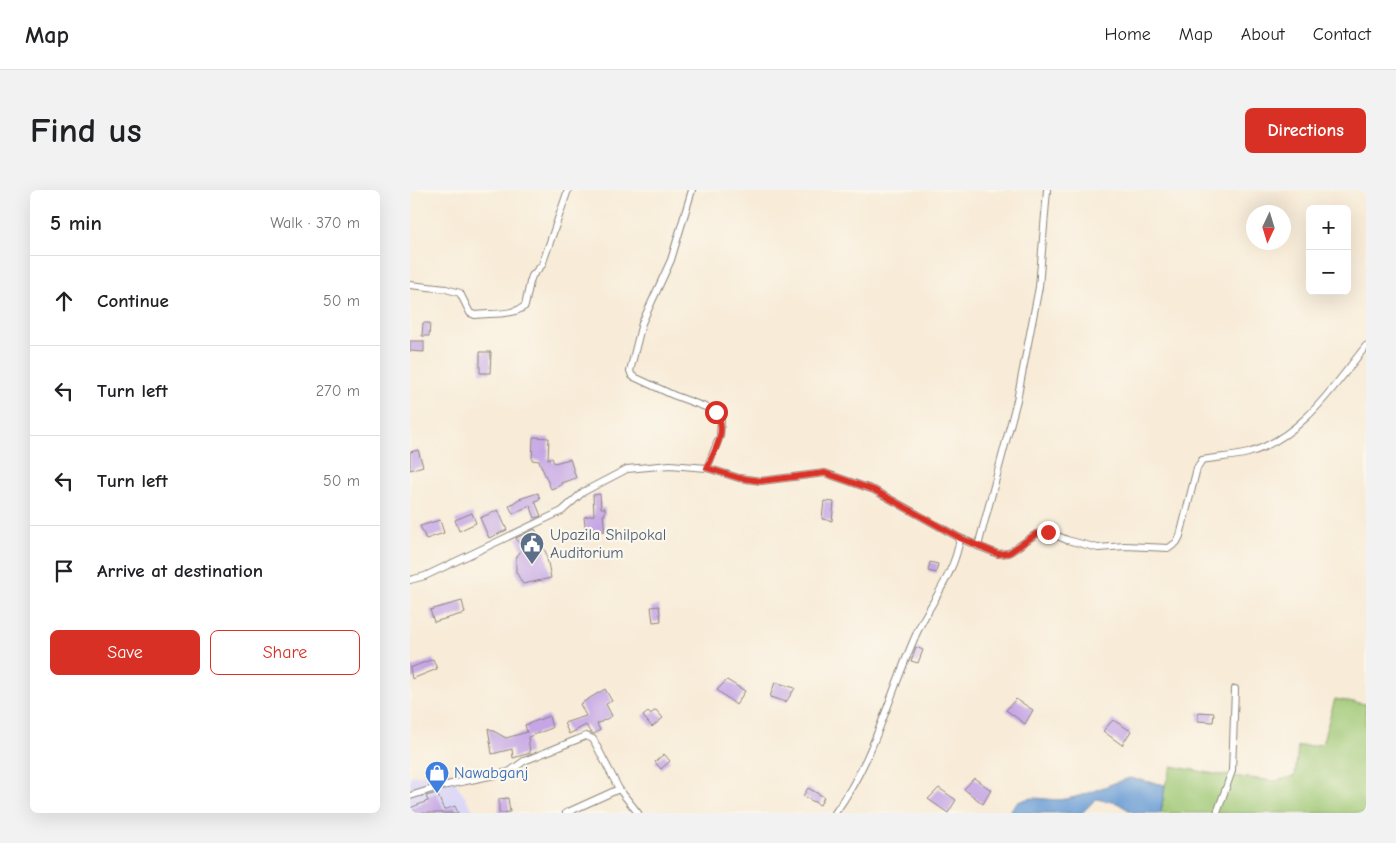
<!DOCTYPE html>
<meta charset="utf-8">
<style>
:root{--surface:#fff;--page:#f2f2f2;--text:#202124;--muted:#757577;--line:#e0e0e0;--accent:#d93025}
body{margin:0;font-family:"Comic Neue",sans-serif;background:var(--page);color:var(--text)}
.controls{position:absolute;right:15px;top:15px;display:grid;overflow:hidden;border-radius:8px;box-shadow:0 5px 20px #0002}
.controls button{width:45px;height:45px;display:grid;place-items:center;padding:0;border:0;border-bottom:1px solid var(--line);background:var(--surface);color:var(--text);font:25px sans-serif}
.compass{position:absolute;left:836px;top:15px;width:45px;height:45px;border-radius:50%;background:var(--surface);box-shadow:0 5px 20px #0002;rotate:184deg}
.stop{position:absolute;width:15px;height:15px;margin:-11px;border:4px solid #d93025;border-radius:50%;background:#fff}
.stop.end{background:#d93025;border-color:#fff;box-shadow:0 1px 5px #0008}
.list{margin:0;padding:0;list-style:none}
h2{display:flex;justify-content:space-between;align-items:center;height:65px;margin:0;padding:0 20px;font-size:21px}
h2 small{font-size:16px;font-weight:400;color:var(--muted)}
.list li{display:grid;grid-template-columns:32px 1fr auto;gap:15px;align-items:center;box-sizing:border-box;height:90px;padding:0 20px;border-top:1px solid var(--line)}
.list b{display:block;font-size:19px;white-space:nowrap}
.list em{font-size:16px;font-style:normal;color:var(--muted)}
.actions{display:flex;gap:10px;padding:15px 20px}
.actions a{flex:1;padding:11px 0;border:1px solid var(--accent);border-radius:8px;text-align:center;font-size:18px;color:var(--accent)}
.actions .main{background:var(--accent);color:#fff}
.icon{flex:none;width:28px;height:28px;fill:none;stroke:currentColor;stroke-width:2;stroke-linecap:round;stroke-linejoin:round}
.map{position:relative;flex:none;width:956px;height:623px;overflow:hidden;border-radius:8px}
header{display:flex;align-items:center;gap:30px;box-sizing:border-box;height:70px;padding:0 25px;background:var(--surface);border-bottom:1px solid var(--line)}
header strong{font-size:24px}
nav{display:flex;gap:28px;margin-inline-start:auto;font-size:18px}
.intro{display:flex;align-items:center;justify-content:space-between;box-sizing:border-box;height:120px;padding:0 30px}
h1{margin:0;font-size:35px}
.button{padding:12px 22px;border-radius:8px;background:var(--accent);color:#fff;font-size:18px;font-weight:700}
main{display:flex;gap:30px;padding:0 30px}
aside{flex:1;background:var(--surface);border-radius:8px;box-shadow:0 5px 20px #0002}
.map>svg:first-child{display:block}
.built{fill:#dad6f7}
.green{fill:#9fc874;stroke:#5e7248}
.water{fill:#6a9dd5;stroke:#435c78}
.building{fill:#c5a5e5}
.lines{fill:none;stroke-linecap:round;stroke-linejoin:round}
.minor-casing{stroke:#8a847a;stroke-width:8}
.minor{stroke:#fff;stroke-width:6}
.route{stroke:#d93025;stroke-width:6}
.labels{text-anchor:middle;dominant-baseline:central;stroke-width:4.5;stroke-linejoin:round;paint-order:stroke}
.service-label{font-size:16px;fill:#4e5e75;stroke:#fbf7ec;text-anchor:start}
.shop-label{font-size:16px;fill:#366cbe;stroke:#fbf7ec;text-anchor:start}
</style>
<header>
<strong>Map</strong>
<nav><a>Home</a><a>Map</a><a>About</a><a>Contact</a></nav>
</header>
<div class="intro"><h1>Find us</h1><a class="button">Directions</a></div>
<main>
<aside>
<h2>5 min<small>Walk · 370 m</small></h2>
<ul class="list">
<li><svg class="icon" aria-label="ahead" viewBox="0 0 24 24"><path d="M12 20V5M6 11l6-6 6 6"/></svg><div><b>Continue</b></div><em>50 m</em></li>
<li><svg class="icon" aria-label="left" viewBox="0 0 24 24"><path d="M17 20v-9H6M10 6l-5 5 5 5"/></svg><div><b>Turn left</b></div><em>270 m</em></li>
<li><svg class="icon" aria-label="left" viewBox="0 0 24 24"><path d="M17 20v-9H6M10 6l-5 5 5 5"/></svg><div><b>Turn left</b></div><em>50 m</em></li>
<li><svg class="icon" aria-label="arrive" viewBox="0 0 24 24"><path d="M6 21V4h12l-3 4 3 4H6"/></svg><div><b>Arrive at destination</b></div></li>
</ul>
<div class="actions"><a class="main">Save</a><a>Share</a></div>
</aside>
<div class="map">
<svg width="956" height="623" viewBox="0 0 956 623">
<rect width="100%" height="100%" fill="#fbf7ec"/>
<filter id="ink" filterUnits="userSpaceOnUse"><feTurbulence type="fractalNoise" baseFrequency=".02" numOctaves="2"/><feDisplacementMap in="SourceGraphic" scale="10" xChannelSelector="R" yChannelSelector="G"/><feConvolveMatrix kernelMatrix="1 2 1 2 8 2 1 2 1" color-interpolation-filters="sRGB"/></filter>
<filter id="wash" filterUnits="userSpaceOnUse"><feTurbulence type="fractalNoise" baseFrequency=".0096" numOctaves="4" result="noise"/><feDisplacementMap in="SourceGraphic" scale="20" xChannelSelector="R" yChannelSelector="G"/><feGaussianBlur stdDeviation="1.12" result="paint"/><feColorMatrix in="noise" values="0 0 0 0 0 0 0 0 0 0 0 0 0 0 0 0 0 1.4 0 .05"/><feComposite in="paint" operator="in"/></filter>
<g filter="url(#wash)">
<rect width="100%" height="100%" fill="#f8ebd7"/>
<polygon class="built" points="39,582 65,623 0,623 0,586"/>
<polygon class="green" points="925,509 956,514 956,623 751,623 755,595 762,576 805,584 865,591 885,586 888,556 899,556 912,554"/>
<path class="water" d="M720,588L755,595L751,623H724L707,613L686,609L672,623H600C603,616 605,613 613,610C626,605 642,612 656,609C678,605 698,594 720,588Z"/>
<g id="blocks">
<g class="building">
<polygon points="13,133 20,133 19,146 12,146"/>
<polygon points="0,151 14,151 14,162 0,161"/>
<polygon points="70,162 81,162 80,183 70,183"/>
<polygon points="123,247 139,248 138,269 142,268 144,273 160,269 166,288 151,293 151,295 141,299 129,271 122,270"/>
<polygon points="8,260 13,276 0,280 0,262"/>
<polygon points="128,303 130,309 125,311 131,326 125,328 120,315 103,324 99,316 109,309"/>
<polygon points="190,304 191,318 195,318 195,325 193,325 195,341 176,343 174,327 184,325 183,305"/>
<polygon points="414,311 424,312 422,331 412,329"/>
<polygon points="88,320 97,340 79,348 70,328"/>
<polygon points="62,323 66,333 49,341 45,330"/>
<polygon points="30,330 34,343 16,349 10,336"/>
<polygon points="125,339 136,363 141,388 113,394 106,382 106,368 112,359 106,348"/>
<polygon points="520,372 528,374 526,383 518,381"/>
<polygon points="52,411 55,423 24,432 20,420"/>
<polygon points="249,416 251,431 243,432 241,417"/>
<polygon points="506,457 513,460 508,473 501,471"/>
<polygon points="23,469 27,479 2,489 0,478"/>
<polygon points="317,490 335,501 326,515 307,500"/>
<polygon points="365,492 385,498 376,512 360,507"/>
<polygon points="195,499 202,511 196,514 202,526 187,534 190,540 184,544 180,542 176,535 159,544 154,533 176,526 170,514"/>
<polygon points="606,509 623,520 615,534 596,520"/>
<polygon points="246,520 253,528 242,537 233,526 238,522 240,524"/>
<polygon points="788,522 804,523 803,532 788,531"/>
<polygon points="139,526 142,538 118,547 120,563 103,568 102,559 82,564 78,538 96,548 117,542 115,535"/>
<polygon points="703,530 721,541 712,555 693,541"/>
<polygon points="254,564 260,571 251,579 245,572"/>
<polygon points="564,588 581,600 573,614 554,599"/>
<polygon points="398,598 414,607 410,615 393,606"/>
<polygon points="529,598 546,610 538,623 518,609"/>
<polygon points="27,603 34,620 45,616 48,623 0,623 0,618 18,611 16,606"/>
<polygon points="98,608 100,622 89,623 89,609"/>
</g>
</g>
</g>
<g filter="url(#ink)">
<use href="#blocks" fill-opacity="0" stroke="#8a847a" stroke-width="1"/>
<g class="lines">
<defs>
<g id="minor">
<polyline points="282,0 261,70 232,133 220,181 222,186 263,205 306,221 311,229 310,246 297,278"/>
<path d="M0,95L36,99L50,103L60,123L65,125C80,123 102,126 115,116L120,92L122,86L132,75L158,0"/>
<path d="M568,356L588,364L599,363L626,344L638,342L657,350L688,358L715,356L759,358L767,352L770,346L787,278L792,270C807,267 823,267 838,263C892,247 923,197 956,156"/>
<polyline points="0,390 15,386 152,321 173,302 217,279 260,275 297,278 329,288 351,291 415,283 464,300 550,348"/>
<polyline points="0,606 32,596 99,582 114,571 176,546 183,549 209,599 228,623"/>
<polyline points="156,623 209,599"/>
<path d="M425,623C465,569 481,498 509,438C524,408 545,382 550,348L568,356L607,210L629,97L637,0"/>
<polyline points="807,623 822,581 825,499"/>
</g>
</defs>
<use href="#minor" class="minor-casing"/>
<use href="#minor" class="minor"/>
</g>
</g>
<g class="lines" filter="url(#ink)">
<path class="route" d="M306,222C318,240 305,260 297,278L329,288L351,291L415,283L464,300L550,348L588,364L599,363L626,344L638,342"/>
</g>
<defs>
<symbol id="civic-pin" viewBox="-11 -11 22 30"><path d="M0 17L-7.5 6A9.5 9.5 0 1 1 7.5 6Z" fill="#5c6f8a" stroke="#fbf7ec"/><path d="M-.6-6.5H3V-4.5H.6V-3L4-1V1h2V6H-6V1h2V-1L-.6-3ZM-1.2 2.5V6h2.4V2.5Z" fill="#fff"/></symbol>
<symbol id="shop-pin" viewBox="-11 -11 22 30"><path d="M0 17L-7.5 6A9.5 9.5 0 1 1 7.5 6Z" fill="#3f7fe0" stroke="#fbf7ec"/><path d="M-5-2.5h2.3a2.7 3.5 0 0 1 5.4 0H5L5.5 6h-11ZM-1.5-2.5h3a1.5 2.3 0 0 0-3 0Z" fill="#fff"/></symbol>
</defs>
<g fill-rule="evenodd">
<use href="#civic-pin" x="108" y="340" width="28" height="38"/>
<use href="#shop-pin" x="13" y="569" width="28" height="38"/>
</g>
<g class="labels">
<g class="service-label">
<text x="140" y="345">Upazila Shilpokal<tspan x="140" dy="18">Auditorium</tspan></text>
</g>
<g class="shop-label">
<text x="44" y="583">Nawabganj</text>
</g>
</g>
</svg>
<div class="controls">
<button>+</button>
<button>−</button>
</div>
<svg class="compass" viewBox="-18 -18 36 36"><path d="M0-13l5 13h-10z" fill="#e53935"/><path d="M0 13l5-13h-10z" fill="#757577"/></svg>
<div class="stop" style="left:306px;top:222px"></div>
<div class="stop end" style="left:638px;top:342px"></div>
</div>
</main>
